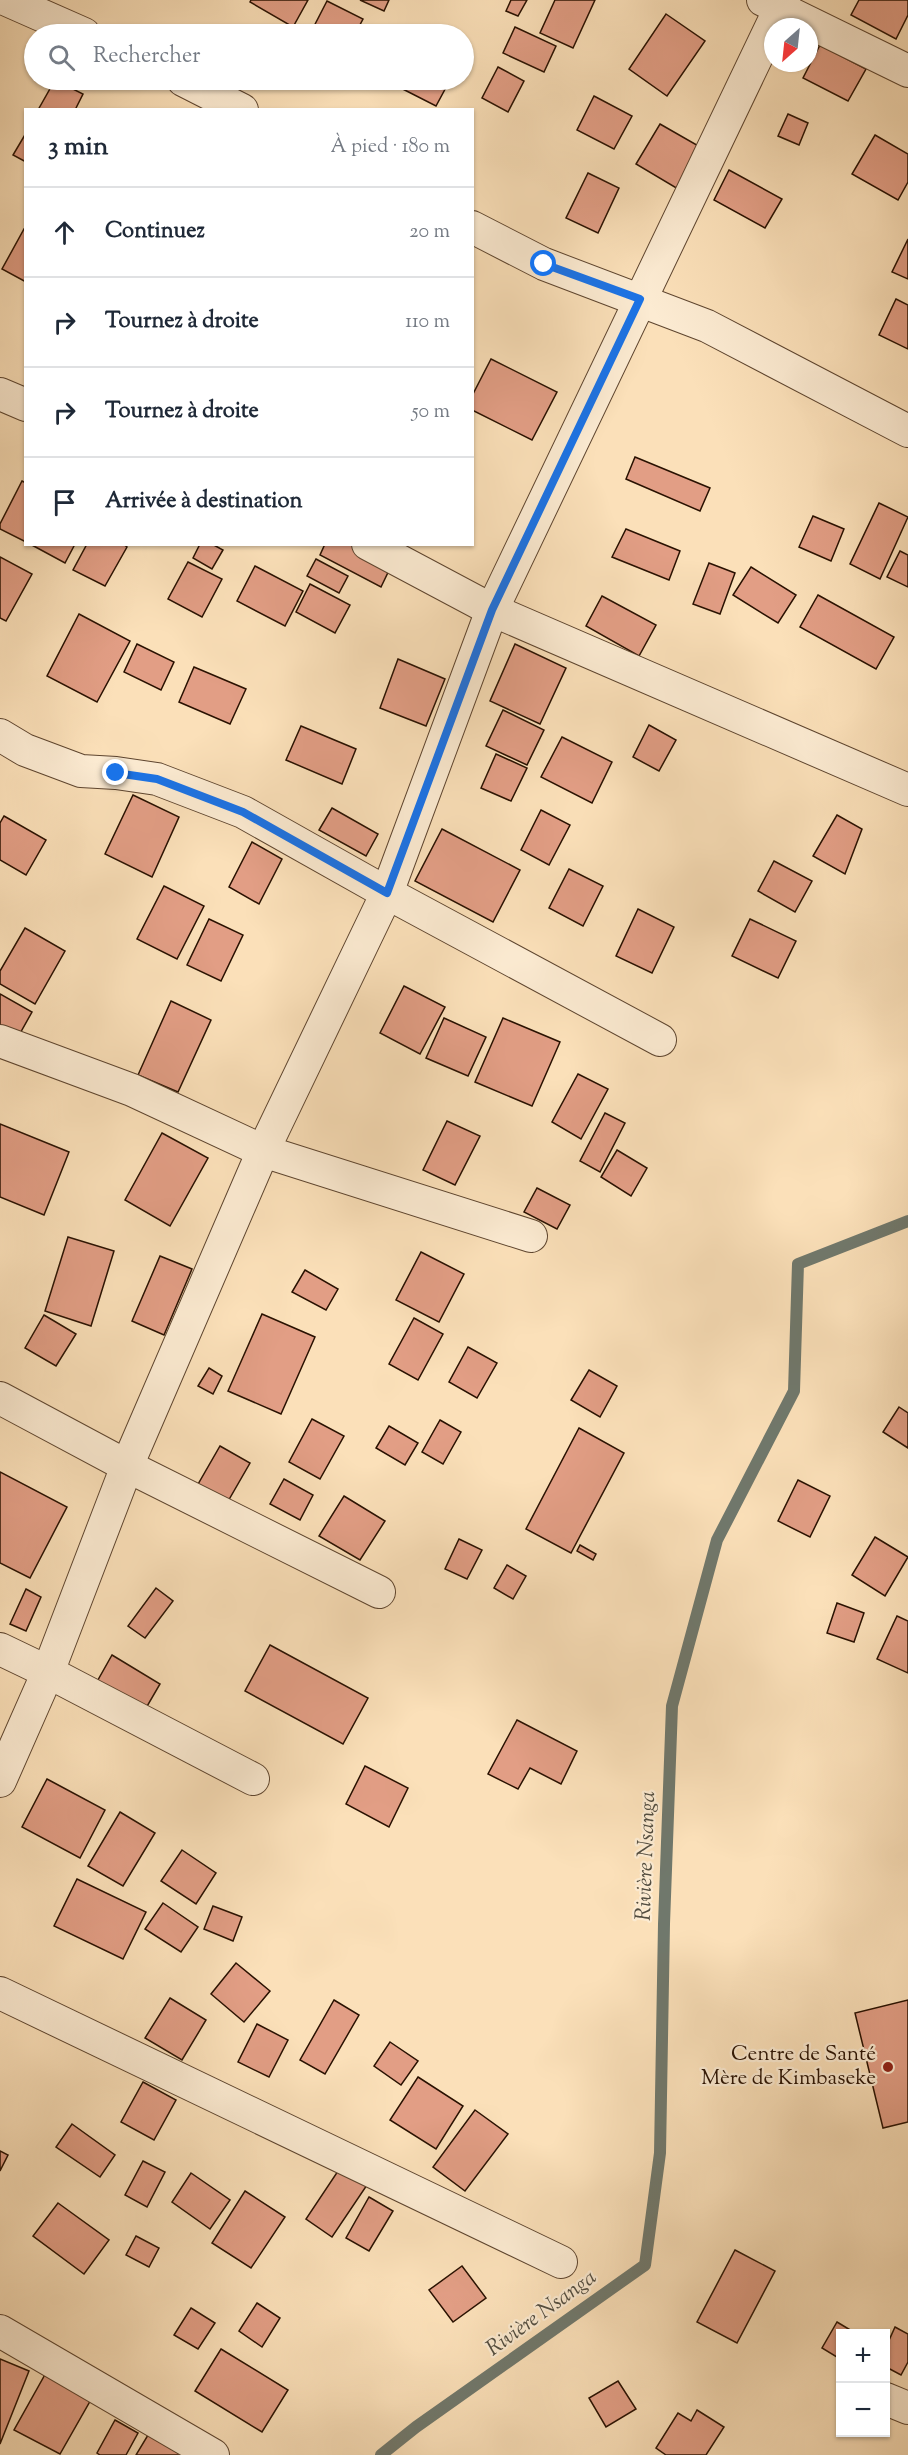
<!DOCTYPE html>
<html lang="fr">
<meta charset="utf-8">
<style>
:root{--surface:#fff;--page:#f6f6f7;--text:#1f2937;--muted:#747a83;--line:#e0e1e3}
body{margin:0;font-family:"Sorts Mill Goudy",serif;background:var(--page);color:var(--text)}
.controls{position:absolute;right:18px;bottom:18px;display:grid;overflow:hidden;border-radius:0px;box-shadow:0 2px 4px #0004}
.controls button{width:54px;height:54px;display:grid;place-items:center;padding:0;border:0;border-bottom:2px solid var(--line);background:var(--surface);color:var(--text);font:30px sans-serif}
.compass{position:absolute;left:764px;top:18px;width:54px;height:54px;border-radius:50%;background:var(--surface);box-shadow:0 2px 4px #0004;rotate:207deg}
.stop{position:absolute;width:18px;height:18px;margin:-14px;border:4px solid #1a73e8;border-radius:50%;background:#fff}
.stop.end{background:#1a73e8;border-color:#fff;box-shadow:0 2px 6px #0008}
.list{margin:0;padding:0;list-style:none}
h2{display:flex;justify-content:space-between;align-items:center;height:78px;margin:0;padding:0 24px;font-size:26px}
h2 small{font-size:20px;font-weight:400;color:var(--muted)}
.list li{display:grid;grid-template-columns:39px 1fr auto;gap:18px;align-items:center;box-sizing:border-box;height:90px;padding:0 24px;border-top:2px solid var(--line)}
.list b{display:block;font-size:22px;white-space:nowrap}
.list em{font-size:20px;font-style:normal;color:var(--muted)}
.icon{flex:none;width:33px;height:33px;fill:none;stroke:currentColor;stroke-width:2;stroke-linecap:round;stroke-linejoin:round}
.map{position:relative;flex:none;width:908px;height:2455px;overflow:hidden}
.search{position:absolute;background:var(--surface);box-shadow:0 2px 4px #0004;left:24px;top:24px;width:450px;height:66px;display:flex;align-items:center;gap:15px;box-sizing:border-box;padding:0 21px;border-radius:33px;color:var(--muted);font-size:22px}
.panel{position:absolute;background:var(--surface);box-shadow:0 2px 4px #0004;left:24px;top:108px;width:450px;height:438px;border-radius:0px}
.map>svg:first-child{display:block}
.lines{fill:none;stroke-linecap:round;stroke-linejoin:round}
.stream{stroke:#70786c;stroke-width:12}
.building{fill:#e29e85;stroke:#291101;stroke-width:1.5}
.street-casing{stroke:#5e452f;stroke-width:34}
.street{stroke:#fcebd2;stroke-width:32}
.route{stroke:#1a73e8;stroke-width:8}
.poi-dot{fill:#8f2418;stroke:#fcebd2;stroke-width:2}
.labels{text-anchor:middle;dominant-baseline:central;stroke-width:4.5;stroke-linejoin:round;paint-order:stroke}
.poi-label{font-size:21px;fill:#291101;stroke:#fcebd2;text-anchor:end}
.water-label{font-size:22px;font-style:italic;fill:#524d40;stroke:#fcebd2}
</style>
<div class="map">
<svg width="908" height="2455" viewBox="0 0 908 2455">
<rect width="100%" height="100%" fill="#fbe0b9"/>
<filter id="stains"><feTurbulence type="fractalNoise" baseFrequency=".00333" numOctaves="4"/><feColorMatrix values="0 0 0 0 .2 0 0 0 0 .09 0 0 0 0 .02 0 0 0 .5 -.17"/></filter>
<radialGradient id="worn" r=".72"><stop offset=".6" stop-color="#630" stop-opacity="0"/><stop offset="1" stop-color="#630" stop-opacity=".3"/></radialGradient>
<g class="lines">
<polyline class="stream" points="381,2455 416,2427 645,2265 660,2153 664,1924 672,1706 717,1540 794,1391 798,1264 908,1221"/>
</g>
<g class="building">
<polygon points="251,0 308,0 293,27 250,2"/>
<polygon points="360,0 389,0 384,11"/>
<polygon points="511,0 527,0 518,16 506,11"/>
<polygon points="555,0 595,0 573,48 540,33"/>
<polygon points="859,0 908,0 908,15 896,39 851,15"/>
<polygon points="327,1 363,19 355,34 310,34"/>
<polygon points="666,14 705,41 667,96 629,69"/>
<polygon points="515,27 556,46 544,72 503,53"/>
<polygon points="820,45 866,69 848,101 803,78"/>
<polygon points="498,67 524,81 508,112 482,98"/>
<polygon points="55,80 83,94 75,110 38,110"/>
<polygon points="385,80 450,80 436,106"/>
<polygon points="594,96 632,116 614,149 577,130"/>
<polygon points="788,114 808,123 799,145 778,136"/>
<polygon points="660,124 702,148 678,189 636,164"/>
<polygon points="26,133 26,162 13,155"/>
<polygon points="875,135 908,154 908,182 898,200 852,174"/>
<polygon points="729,170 782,199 765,228 714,200"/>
<polygon points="588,173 619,188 598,233 566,218"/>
<polygon points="24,229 26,230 26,282 2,269"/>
<polygon points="908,239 908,279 892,272"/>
<polygon points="896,299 908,305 908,349 879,335"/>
<polygon points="491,359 557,392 532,440 472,410 472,396"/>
<polygon points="635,457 710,488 700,511 626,479"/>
<polygon points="22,481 26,483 26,542 0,529 0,524"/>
<polygon points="879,503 908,517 880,579 850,564"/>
<polygon points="813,516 844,529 831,561 799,547"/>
<polygon points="626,529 680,551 669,580 612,557"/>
<polygon points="30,544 75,544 65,563"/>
<polygon points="87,544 123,544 127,547 105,586 73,570"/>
<polygon points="200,544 212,544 223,550 212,569 193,558"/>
<polygon points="325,544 361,544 393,562 381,587 320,555"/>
<polygon points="900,551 908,555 908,587 887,577"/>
<polygon points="0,557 32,574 6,621 0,618"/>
<polygon points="316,559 348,576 339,593 307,576"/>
<polygon points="188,562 222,579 202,617 168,599"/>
<polygon points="709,563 735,573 720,614 693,604"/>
<polygon points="255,566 303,591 285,626 237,601"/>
<polygon points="751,567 796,595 778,623 733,595"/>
<polygon points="310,584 350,605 335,633 296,612"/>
<polygon points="818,595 894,637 876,669 800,627"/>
<polygon points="602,596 656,625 639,656 586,626"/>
<polygon points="79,614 130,641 97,702 47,676"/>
<polygon points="137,644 174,662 161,690 124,672"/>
<polygon points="515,644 566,668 540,724 490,701"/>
<polygon points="398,659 445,679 426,726 380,708"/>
<polygon points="194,667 246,689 230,724 179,702"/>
<polygon points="503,710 544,730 527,765 486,746"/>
<polygon points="649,725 676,740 659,771 633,757"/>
<polygon points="301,726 356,749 342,784 286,760"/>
<polygon points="562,737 612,762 592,803 541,777"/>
<polygon points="496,754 527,768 511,801 481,788"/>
<polygon points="133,795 179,817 152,877 105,854"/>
<polygon points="332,808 378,834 366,856 319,830"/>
<polygon points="541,810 570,825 549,865 521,850"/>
<polygon points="837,815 862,829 845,874 813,856"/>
<polygon points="4,816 46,840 26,875 0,860 0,823"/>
<polygon points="442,829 520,870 493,922 415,881"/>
<polygon points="252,842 282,859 259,904 229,887"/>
<polygon points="774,861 812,881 795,912 758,891"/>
<polygon points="569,869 603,886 583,926 549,908"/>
<polygon points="164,886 204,906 177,959 137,939"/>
<polygon points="638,909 674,927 652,973 616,956"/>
<polygon points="209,919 243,935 221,981 187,965"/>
<polygon points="750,919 796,941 778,978 732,956"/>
<polygon points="25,928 65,951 35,1004 0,984 0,971"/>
<polygon points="404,986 445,1007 420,1054 380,1033"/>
<polygon points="0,994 32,1012 18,1037 0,1026"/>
<polygon points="171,1001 211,1020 178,1092 138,1075"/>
<polygon points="444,1018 486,1037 468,1076 426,1058"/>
<polygon points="503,1018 560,1042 532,1106 475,1082"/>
<polygon points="578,1074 608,1089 581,1139 552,1122"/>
<polygon points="605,1113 625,1123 600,1172 580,1161"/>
<polygon points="447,1121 480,1136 455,1185 423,1170"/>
<polygon points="0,1124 69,1152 44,1215 0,1197"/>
<polygon points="162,1133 208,1158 170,1226 125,1200"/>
<polygon points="617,1150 647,1168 631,1196 601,1177"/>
<polygon points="537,1188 570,1205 557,1229 524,1212"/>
<polygon points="68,1237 114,1251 91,1326 45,1311"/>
<polygon points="421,1252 464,1274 439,1322 396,1300"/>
<polygon points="160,1256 192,1269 164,1335 132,1321"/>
<polygon points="305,1270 338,1289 326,1310 292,1292"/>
<polygon points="262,1314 315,1337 281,1414 228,1391"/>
<polygon points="44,1315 76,1334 56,1366 25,1348"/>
<polygon points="414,1318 443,1334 418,1380 389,1364"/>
<polygon points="468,1347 497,1363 477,1398 449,1382"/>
<polygon points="209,1368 222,1376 213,1394 198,1386"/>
<polygon points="589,1370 617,1386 600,1417 571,1400"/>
<polygon points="899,1407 908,1413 908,1448 883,1432"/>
<polygon points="312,1419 344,1436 320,1479 289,1462"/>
<polygon points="440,1420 461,1432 443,1464 422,1452"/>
<polygon points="389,1426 418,1443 405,1465 376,1448"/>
<polygon points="579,1428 624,1453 571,1553 526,1529"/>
<polygon points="220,1446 250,1463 227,1503 197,1486"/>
<polygon points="0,1472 67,1507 30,1578 0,1563"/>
<polygon points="284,1479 313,1495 300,1520 270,1504"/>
<polygon points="798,1480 830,1496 810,1537 778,1521"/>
<polygon points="344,1496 385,1521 360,1560 319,1536"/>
<polygon points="875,1537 908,1557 885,1596 852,1575"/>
<polygon points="459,1539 482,1550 467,1579 445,1569"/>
<polygon points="580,1545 596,1554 593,1560 577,1551"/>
<polygon points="507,1565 526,1576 513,1599 494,1588"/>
<polygon points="156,1588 173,1601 145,1638 128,1626"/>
<polygon points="26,1589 41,1597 26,1631 10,1624"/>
<polygon points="837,1603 864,1613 854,1642 827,1633"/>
<polygon points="897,1616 908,1621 908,1673 877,1659"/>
<polygon points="270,1645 368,1698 343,1744 245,1691"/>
<polygon points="112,1655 160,1684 142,1715 94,1687"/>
<polygon points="517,1720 577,1751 561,1784 530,1768 518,1789 488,1774"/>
<polygon points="365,1766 408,1788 389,1827 346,1804"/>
<polygon points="47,1779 105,1810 80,1858 22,1827"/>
<polygon points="120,1812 155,1833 123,1886 88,1866"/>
<polygon points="182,1850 216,1873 196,1904 161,1881"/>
<polygon points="77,1879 146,1912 123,1959 54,1926"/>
<polygon points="163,1903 198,1927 181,1952 145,1929"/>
<polygon points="213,1906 242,1917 233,1941 204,1929"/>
<polygon points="236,1963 270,1991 244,2022 211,1994"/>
<polygon points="170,1998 206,2020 182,2060 145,2038"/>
<polygon points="334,2000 359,2015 325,2074 300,2060"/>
<polygon points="908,2000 908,2122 883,2128 855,2013"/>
<polygon points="257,2024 288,2040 269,2077 238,2062"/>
<polygon points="390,2042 418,2061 401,2085 374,2066"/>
<polygon points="418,2077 463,2106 436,2149 390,2120"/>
<polygon points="143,2082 176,2100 154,2140 121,2122"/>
<polygon points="475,2110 508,2134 465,2191 433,2167"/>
<polygon points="72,2124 115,2155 100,2177 56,2147"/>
<polygon points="0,2151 8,2155 0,2171"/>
<polygon points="143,2161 165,2172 147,2207 125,2195"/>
<polygon points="340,2168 367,2185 332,2237 306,2219"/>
<polygon points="191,2173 230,2200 210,2229 172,2202"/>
<polygon points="245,2191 285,2217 251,2268 212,2243"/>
<polygon points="369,2197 393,2211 369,2251 346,2238"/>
<polygon points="58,2203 109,2240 84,2274 33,2236"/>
<polygon points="136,2236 159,2248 149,2267 126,2255"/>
<polygon points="735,2250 775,2271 737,2343 697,2322"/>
<polygon points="462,2266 486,2298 453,2322 429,2290"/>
<polygon points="257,2303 280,2318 262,2347 239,2331"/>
<polygon points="191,2308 215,2323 198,2349 174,2335"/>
<polygon points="837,2322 857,2334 840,2334 840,2359 822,2348"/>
<polygon points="895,2327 908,2334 908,2362 901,2375 886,2367 886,2347"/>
<polygon points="221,2349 288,2390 262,2432 195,2391"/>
<polygon points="0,2359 29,2371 0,2444"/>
<polygon points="47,2371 93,2396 60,2454 14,2430"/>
<polygon points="618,2381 636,2409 606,2427 589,2398"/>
<polygon points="697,2410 724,2427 706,2455 666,2455 656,2448 678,2413 691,2421"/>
<polygon points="115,2420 138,2433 126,2455 100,2455 97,2453"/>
<polygon points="148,2435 182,2455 136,2455"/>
</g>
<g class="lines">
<defs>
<g id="street">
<polyline points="7,0 84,34"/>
<polyline points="763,0 908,71"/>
<polyline points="183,80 242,110"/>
<polyline points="472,227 544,264 707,326 908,431"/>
<polyline points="0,394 26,405"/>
<polyline points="368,544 492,610 908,790"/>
<polyline points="0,735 25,750 81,771 116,773 157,779 243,812 387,893 660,1040"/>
<polyline points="0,1041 132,1090 263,1151 531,1236"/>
<polyline points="0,1398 127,1466 379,1592"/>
<polyline points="0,1649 48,1672 253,1779"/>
<polyline points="0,1781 48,1672 127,1466 263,1151 387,893 492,610 784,0"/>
<polyline points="0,1993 561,2262"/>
<polyline points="0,2331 213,2455"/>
<polyline points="886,2399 908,2408"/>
</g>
</defs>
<use href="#street" class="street-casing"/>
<use href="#street" class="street"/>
</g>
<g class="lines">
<polyline class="route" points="116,773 157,779 243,812 387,893 492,610 640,299 544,264"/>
</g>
<circle class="poi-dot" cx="888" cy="2067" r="6"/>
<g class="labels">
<g class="poi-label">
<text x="876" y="2055">Centre de Santé<tspan x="876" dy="24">Mère de Kimbaseke</tspan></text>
</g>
<g class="water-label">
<text transform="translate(647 1856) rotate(-88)">Rivière Nsanga</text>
<text transform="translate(542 2314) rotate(-36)">Rivière Nsanga</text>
</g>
</g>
<rect width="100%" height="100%" filter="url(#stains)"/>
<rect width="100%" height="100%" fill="url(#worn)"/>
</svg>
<div class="controls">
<button>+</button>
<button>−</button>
</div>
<svg class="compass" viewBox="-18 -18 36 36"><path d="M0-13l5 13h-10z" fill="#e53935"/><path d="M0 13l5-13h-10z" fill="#747a83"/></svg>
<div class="stop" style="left:544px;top:264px"></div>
<div class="stop end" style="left:116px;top:773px"></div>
<div class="search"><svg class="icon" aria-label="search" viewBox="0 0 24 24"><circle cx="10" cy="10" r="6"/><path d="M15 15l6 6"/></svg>Rechercher</div>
<section class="panel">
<h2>3 min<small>À pied · 180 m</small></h2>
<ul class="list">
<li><svg class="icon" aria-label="ahead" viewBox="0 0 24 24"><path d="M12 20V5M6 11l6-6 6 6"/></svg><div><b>Continuez</b></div><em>20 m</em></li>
<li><svg class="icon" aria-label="right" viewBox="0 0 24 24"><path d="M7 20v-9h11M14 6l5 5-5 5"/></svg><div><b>Tournez à droite</b></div><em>110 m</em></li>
<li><svg class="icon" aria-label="right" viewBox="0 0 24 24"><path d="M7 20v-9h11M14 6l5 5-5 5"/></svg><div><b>Tournez à droite</b></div><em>50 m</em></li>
<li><svg class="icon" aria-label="arrive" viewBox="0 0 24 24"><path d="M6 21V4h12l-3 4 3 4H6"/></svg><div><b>Arrivée à destination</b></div></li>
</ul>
</section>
</div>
